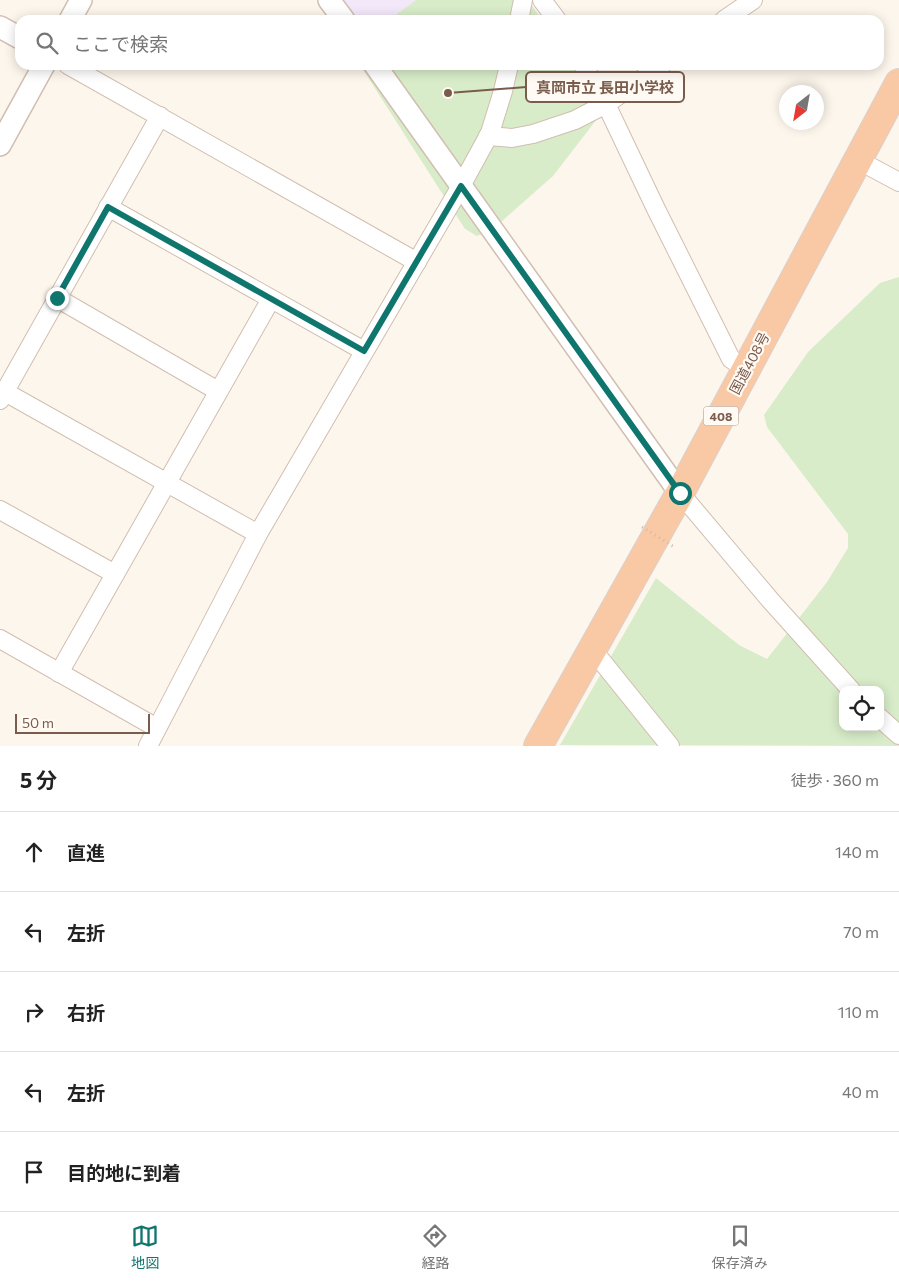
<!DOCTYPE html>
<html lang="ja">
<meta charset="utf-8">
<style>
:root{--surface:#fff;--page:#f6f6f6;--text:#222;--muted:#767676;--line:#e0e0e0;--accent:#0f766e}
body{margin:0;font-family:Commissioner,"Noto Sans JP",sans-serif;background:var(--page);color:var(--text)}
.controls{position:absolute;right:15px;bottom:15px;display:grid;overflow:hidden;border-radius:10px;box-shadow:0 2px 12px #0003}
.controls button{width:45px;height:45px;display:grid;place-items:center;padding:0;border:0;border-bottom:1px solid var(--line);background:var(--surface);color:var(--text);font:25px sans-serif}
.compass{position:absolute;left:779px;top:85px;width:45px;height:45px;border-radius:50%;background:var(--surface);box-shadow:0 2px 12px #0003;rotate:211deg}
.scale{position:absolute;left:15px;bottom:12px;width:135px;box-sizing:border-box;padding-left:5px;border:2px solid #7a5c4d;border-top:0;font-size:14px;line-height:18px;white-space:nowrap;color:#7a5c4d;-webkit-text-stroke:4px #fffaf3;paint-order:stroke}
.stop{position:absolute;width:15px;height:15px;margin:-11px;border:4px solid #0f766e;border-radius:50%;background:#fff}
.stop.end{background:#0f766e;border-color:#fff;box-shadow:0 1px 5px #0008}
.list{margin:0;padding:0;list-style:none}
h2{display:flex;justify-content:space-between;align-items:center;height:65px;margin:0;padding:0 20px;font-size:21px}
h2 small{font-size:16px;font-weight:400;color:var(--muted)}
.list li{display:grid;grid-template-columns:32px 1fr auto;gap:15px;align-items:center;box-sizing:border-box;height:80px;padding:0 20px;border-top:1px solid var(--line)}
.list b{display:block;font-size:19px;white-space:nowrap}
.list em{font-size:16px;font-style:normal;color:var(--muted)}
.icon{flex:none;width:28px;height:28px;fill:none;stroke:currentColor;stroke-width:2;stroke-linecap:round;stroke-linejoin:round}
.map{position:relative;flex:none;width:899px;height:746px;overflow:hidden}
.search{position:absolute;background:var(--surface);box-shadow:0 2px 12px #0003;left:15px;right:15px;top:15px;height:55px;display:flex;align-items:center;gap:12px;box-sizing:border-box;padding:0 18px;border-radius:15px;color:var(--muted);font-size:19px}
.sheet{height:465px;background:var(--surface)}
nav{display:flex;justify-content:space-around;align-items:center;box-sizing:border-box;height:70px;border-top:1px solid var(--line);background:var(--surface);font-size:14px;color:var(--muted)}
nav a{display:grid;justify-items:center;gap:2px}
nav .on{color:var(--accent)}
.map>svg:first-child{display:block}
.education{fill:#f3e8fa}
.green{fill:#d8ecc9;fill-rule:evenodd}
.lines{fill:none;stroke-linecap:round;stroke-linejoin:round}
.minor-casing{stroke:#d1beb0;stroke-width:20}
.tertiary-casing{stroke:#d1beb0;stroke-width:24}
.trunk-casing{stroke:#dad1cd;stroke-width:30}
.minor{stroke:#fff;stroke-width:18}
.tertiary{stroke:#fff;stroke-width:21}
.trunk{stroke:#f9c8a4;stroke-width:28}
.path-bridge{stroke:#d9b8a5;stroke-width:3;stroke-dasharray:1 4;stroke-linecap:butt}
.route{stroke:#0f766e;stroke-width:6}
.labels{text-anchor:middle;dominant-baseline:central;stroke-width:4.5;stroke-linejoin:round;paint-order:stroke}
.shield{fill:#fffaf3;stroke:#a28b7f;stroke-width:1}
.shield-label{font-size:12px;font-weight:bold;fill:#7a5c4d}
.street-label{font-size:14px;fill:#7a5c4d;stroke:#fffaf3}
.leader{fill:none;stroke:#7a5c4d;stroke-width:2}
.callout-dot{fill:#7a5c4d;stroke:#fffaf3;stroke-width:2}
.callout{fill:#fffaf3;stroke:#7a5c4d;stroke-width:2}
.callout-label{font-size:15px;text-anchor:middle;font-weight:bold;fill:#7a5c4d}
</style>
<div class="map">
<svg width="899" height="746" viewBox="0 0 899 746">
<rect width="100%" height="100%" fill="#fdf6ec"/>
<polygon class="education" points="343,0 504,0 500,20 357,20"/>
<g class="green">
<polygon points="416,0 528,0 542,20 389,20"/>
<polygon points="360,65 574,65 595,101 597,119 553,176 492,230 477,236 465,229"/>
<path d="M899,277V746L560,745L656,578L739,645L767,659L827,582L848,548V534L767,427L764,415L808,352L880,283ZM843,690H880V727H843Z"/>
</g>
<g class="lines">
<defs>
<g id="minor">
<polyline points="542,0 557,20"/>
<polyline points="519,20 523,0"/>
<polyline points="724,20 753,0"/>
<polyline points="68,65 417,262"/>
<polyline points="583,65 606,104 656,209 731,359 746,369"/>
<polyline points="488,136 512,138 533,134 575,120 606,104 662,65"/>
<polyline points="858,160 899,182"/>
<polyline points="108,207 364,351"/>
<polyline points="57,298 218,391"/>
<polyline points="5,392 258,534"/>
<polyline points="0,400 160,116"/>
<polyline points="680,493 771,601 851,690"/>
<polyline points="0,510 115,574"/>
<polyline points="0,639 157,728"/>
<polyline points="592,649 670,746"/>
<polyline points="59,673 271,299"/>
<polyline points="880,718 899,735"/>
<polyline points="148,746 258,534 461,186 490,133 503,91 509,65"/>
</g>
<g id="tertiary">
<polyline points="329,0 344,20"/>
<polyline points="70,20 81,0"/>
<polyline points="0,27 20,38"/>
<polyline points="375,65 680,493"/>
<polyline points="0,145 44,65"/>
</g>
<polyline id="trunk" points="538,746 680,493 899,83"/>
</defs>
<use href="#minor" class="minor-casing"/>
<use href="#tertiary" class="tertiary-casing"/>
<use href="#trunk" class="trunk-casing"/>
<use href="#minor" class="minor"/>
<use href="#tertiary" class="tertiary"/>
<use href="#trunk" class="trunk"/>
<polyline class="path-bridge" points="642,527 676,548"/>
</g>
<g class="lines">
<polyline class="route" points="57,298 108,207 364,351 461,186 680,493"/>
</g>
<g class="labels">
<rect class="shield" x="703.5" y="406.5" width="35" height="19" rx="4"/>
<g class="shield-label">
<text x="721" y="416">408</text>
</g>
<g class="street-label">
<text transform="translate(749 363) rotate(-62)">国道408号</text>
</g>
</g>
<path class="leader" d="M448 93L526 87"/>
<circle class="callout-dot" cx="448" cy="93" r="5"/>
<rect class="callout" x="526" y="72" width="158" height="30" rx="5"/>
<g class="callout-label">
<text x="605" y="93">真岡市立 長田小学校</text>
</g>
</svg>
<div class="controls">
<button><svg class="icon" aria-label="locate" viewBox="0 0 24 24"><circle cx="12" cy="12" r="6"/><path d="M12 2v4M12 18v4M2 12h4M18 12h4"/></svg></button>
</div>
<svg class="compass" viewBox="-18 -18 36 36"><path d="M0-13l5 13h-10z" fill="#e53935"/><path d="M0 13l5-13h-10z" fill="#767676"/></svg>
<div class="scale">50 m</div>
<div class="stop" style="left:680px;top:493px"></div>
<div class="stop end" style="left:57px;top:298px"></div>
<div class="search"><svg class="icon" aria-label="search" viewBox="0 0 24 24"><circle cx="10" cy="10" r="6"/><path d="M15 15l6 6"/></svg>ここで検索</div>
</div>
<section class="sheet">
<h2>5 分<small>徒歩 · 360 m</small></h2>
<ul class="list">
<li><svg class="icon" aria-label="ahead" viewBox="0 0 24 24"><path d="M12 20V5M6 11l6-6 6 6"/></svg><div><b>直進</b></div><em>140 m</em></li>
<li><svg class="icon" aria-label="left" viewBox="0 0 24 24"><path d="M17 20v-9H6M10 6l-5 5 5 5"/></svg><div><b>左折</b></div><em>70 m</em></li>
<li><svg class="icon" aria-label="right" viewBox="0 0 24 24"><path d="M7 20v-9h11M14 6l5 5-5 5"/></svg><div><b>右折</b></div><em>110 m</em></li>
<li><svg class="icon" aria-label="left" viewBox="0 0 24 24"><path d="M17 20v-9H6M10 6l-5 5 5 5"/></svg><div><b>左折</b></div><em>40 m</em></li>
<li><svg class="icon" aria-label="arrive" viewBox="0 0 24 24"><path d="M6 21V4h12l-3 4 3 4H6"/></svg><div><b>目的地に到着</b></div></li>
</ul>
</section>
<nav>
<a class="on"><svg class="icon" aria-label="map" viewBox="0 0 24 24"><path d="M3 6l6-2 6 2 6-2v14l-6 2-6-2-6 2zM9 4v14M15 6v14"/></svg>地図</a>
<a><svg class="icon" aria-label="directions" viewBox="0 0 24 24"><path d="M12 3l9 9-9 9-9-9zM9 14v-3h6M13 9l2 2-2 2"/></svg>経路</a>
<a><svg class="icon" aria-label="saved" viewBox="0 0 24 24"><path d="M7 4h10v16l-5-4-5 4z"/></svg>保存済み</a>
</nav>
